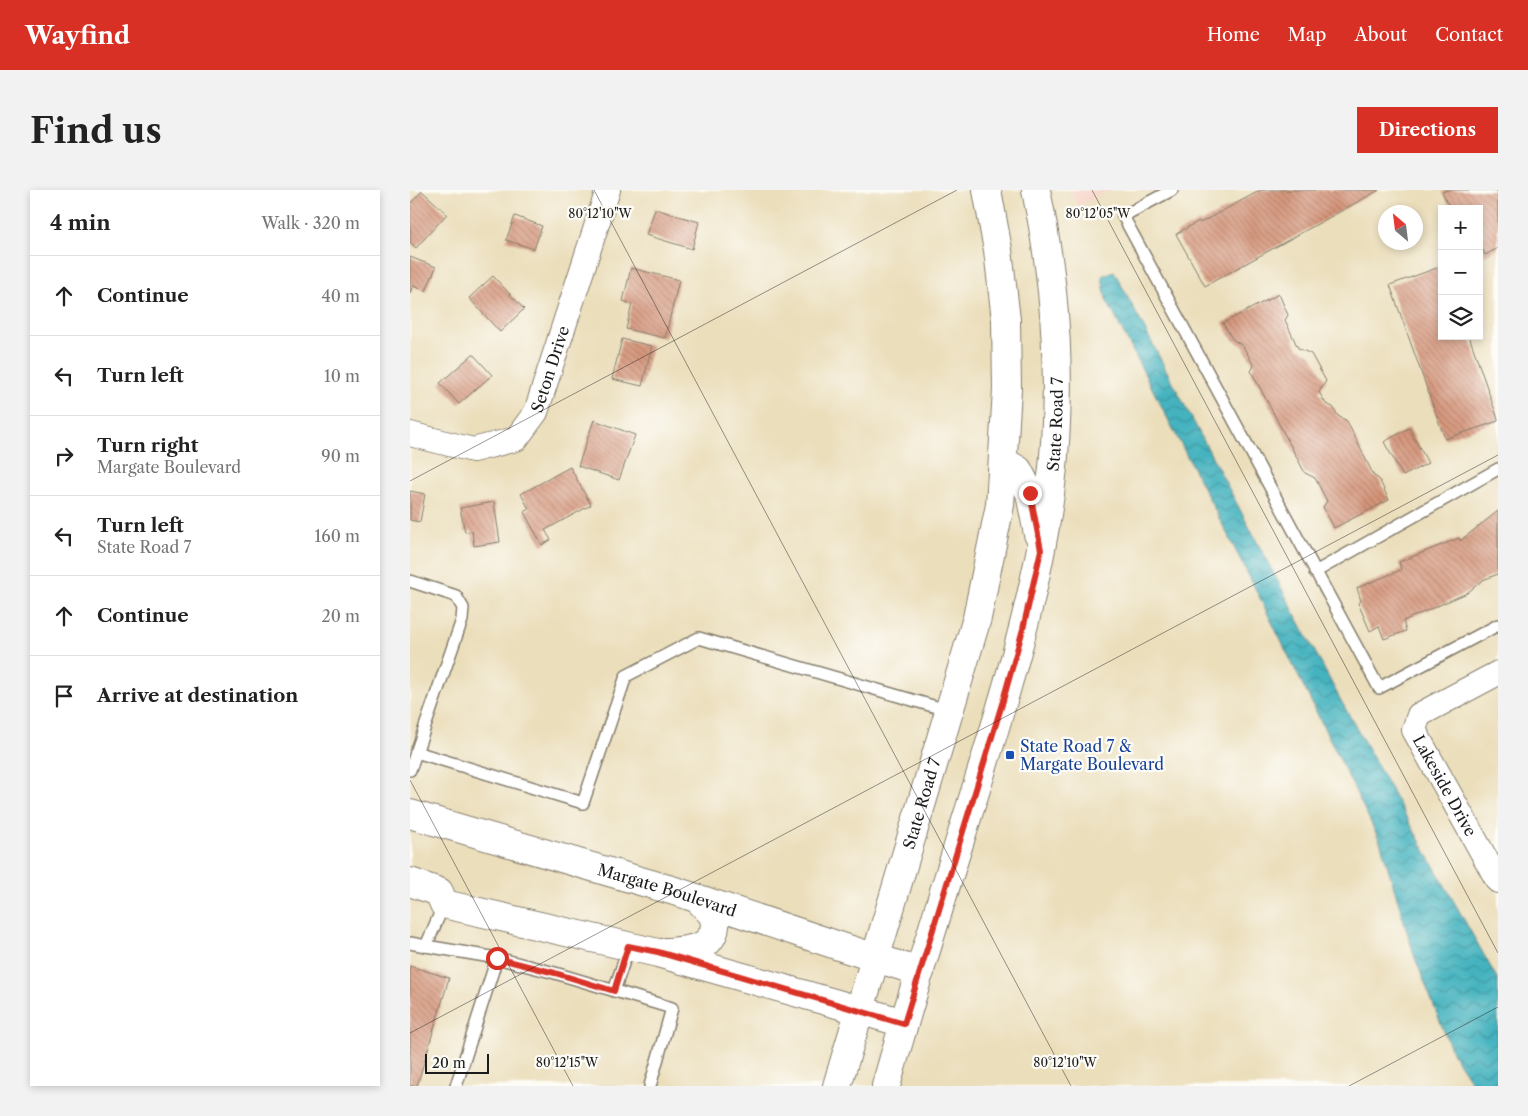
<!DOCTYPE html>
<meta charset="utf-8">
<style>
:root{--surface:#fff;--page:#f2f2f2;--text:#222;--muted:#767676;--line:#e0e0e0;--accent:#d93025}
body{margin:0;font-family:"Libre Caslon Text",serif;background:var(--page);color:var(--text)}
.controls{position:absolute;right:15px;top:15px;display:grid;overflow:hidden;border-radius:0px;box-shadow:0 2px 8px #0003}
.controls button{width:45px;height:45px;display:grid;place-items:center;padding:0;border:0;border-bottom:1px solid var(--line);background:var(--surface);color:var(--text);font:25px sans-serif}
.compass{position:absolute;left:968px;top:15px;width:45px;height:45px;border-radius:50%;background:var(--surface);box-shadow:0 2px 8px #0003;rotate:332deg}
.scale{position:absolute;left:15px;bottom:12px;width:64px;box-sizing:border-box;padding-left:5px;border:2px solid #1c1c1c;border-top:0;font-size:14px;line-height:18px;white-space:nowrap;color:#1c1c1c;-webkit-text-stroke:4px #fdfcf7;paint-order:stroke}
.stop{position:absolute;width:15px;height:15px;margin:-11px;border:4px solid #d93025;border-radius:50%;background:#fff}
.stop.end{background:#d93025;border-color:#fff;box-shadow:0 1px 5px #0008}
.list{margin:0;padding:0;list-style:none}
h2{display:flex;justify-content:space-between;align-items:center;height:65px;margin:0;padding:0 20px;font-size:21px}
h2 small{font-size:16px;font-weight:400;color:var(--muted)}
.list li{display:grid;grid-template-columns:32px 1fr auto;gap:15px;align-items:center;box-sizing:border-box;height:80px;padding:0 20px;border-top:1px solid var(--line)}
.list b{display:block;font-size:19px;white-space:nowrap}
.list p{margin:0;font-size:16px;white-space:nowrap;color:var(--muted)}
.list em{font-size:16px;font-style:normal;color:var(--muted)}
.icon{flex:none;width:28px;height:28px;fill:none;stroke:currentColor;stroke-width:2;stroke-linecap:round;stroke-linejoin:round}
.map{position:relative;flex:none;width:1088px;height:896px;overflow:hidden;border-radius:0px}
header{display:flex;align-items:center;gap:30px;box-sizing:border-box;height:70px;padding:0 25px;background:var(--accent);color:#fff}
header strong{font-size:24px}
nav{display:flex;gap:28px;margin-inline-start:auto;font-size:18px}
.intro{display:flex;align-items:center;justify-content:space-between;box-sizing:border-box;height:120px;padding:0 30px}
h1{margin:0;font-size:35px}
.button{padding:12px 22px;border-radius:0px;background:var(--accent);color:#fff;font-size:18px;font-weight:700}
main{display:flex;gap:30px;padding:0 30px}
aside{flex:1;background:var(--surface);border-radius:0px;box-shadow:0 2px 8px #0003}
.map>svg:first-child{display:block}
.built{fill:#f6d2c4}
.water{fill:url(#water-waves);stroke:#30686e}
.building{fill:url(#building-back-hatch)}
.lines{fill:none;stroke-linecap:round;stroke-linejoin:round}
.lane-casing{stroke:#847d6c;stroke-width:14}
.street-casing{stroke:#847d6c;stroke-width:26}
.secondary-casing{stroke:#847d6c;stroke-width:30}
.primary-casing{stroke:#847d6c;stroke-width:30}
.lane{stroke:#fff;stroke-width:11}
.street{stroke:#fff;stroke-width:24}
.secondary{stroke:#fff;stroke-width:28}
.primary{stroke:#fff;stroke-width:28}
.route{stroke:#d93025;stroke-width:6}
.ticks{fill:none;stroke:#1c1c1c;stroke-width:1;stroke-opacity:0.45}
.transit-dot{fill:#1a4fb4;stroke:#fdfcf7;stroke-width:2}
.labels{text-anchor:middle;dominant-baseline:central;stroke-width:4.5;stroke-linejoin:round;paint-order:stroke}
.street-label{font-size:16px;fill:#1c1c1c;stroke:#fdfcf7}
.transit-label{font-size:16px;fill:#164399;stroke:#fdfcf7;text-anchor:start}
.ticks-label{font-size:12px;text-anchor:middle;fill:#1c1c1c;stroke:#fdfcf7;stroke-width:4.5;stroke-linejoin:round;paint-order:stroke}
</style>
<header>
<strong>Wayfind</strong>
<nav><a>Home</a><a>Map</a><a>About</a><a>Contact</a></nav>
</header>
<div class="intro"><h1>Find us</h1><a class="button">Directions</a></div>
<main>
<aside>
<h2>4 min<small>Walk · 320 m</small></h2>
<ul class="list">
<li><svg class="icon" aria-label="ahead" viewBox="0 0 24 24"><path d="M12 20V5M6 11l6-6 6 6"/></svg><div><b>Continue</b></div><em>40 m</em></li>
<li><svg class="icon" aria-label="left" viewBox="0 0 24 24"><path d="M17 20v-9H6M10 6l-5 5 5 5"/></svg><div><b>Turn left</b></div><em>10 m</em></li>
<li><svg class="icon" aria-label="right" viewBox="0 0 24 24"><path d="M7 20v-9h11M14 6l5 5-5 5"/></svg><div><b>Turn right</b><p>Margate Boulevard</p></div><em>90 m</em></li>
<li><svg class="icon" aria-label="left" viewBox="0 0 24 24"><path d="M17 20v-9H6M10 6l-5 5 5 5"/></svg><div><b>Turn left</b><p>State Road 7</p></div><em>160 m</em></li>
<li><svg class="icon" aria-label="ahead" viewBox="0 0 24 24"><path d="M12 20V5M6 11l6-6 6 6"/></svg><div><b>Continue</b></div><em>20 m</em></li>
<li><svg class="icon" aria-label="arrive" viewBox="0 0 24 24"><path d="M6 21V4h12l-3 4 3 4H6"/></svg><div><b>Arrive at destination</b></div></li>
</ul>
</aside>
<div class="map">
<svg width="1088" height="896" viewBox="0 0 1088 896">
<defs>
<pattern id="water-waves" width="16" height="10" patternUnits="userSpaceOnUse" patternTransform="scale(1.25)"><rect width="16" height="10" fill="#44b3bf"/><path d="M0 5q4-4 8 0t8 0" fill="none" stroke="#38919a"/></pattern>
<pattern id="building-back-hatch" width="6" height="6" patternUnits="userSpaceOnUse" patternTransform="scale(1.25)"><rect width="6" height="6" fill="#d59479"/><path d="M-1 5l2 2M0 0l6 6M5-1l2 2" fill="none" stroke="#ac7862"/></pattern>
</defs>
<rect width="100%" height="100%" fill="#fdfcf7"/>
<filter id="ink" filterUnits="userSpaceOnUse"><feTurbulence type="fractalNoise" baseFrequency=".02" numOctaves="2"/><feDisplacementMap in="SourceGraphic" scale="10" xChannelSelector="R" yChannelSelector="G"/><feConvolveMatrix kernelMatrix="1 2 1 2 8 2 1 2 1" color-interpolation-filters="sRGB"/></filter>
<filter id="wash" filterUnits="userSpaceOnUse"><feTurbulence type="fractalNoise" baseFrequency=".0096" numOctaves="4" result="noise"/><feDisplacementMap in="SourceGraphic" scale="20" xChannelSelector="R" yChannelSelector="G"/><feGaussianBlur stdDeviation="1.12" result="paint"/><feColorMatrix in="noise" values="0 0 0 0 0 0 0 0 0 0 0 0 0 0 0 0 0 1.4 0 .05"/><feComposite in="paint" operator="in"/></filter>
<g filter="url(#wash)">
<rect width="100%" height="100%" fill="#ebdebb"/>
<polygon class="built" points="659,0 699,0 669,16"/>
<polygon class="water" points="704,81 930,509 1088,790 1088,896 1064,896 1043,864 1005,768 970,651 842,392 696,109 692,86"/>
<g id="blocks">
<g class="building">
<polygon points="851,0 969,0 795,96 766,44 789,31 790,33"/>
<polygon points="1037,0 1086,0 1088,3 1088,58 1075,65 1069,53 1069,19 1041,19 1032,2"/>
<polygon points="12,1 37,24 6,58 0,52 0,14"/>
<polygon points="245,19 289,32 282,59 236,45"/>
<polygon points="105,26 132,36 124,59 96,50"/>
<polygon points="0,67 26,77 16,101 3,96 0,103"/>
<polygon points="1032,76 1032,146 1059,146 1088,229 1088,231 1035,249 980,95"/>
<polygon points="221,78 269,90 255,148 216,139 222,114 213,111"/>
<polygon points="83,86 114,119 90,142 59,108"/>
<polygon points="869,104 878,125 875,130 888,158 901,164 916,191 909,202 916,214 923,217 928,226 937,231 964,286 969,289 979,310 924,338 913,317 917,311 905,288 895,283 841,181 844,176 833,156 822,149 813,133"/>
<polygon points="212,149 242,156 232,196 202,189"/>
<polygon points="63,164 82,185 49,214 30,193"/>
<polygon points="184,230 225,245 209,290 168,276"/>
<polygon points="999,238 1018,273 993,286 974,252"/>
<polygon points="160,277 181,315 135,340 141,350 132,355 114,322 119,319 111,304"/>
<polygon points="0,301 15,304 10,332 0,330"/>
<polygon points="84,312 90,352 64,356 62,341 55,342 50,318"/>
<polygon points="1088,321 1088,384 1073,390 1057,403 993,431 996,441 974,449 969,436 960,441 948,413 951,411 947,398 991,380 989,372 1049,348 1050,351"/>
<polygon points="0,776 39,788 7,896 0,896"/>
</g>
</g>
</g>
<g filter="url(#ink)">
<use href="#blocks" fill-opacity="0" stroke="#847d6c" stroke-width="1"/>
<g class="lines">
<defs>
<g id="lane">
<polyline points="762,0 713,26 969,498 1088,435"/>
<polyline points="905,382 1088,279"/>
<polyline points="0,391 46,406 53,418 52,430 0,580"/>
<polyline points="6,562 173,613 216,486 289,448 540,521"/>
<polyline points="0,753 16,756 34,714"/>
<polyline points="16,756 87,768 46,896"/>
<polyline points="87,768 145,783 262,818 240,896"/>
<polyline points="204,801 219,756"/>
</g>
<g id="street">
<path id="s1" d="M0,244L63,260L106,249L126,222L198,0"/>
<path id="s2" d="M1088,483L1009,525L1004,540L1088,691"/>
</g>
<g id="secondary">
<path id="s3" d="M0,624L268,702L438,759L510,782"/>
<polyline points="0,692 29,702 34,714 248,763 494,833"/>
<path d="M257,762C266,761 276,761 285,758C300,755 310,739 302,724C298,719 292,714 288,709"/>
</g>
<g id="primary">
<polyline points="594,272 608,280 620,303 628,344"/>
<path id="s4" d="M427,896L567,428L590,315L597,199L596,130L588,60L577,0"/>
<path id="s5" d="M476,896C505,792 538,689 570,586C599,493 627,400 640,304C653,204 647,98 626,0"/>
</g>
</defs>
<use href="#lane" class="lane-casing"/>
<use href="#street" class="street-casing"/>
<use href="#secondary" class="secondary-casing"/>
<use href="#primary" class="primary-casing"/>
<use href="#lane" class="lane"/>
<use href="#street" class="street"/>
<use href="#secondary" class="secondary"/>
<use href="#primary" class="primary"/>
</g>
</g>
<g class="lines" filter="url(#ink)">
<polyline class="route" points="87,768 145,783 204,801 218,756 248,762 494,834 592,514 613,439 631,360 620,303"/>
</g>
<path class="ticks" d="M184,0L661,896M682,0L1088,763M0,291L547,0M0,590L163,896M0,843L1088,265M939,896L1088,817"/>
<rect class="transit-dot" x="595" y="560" width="10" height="10" rx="2.5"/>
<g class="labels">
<g class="street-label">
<text stroke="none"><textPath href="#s1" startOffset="188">Seton Drive</textPath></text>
<text stroke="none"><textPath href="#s5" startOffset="685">State Road 7</textPath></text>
<text stroke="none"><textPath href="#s2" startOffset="169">Lakeside Drive</textPath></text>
<text stroke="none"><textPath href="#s4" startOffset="295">State Road 7</textPath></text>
<text stroke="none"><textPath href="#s3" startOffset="268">Margate Boulevard</textPath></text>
</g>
<g class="transit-label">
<text x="610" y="556">State Road 7 &amp;<tspan x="610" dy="18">Margate Boulevard</tspan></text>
</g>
</g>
<g class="ticks-label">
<text x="190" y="28">80°12'10"W</text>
<text x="688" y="28">80°12'05"W</text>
<text x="157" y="877">80°12'15"W</text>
<text x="655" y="877">80°12'10"W</text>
</g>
</svg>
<div class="controls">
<button>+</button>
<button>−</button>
<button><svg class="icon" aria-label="layers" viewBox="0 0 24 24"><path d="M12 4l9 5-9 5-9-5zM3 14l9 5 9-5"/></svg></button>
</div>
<svg class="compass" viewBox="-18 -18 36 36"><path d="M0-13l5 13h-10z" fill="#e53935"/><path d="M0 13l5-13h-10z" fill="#767676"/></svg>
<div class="scale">20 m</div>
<div class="stop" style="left:87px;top:768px"></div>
<div class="stop end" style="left:620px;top:303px"></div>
</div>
</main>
